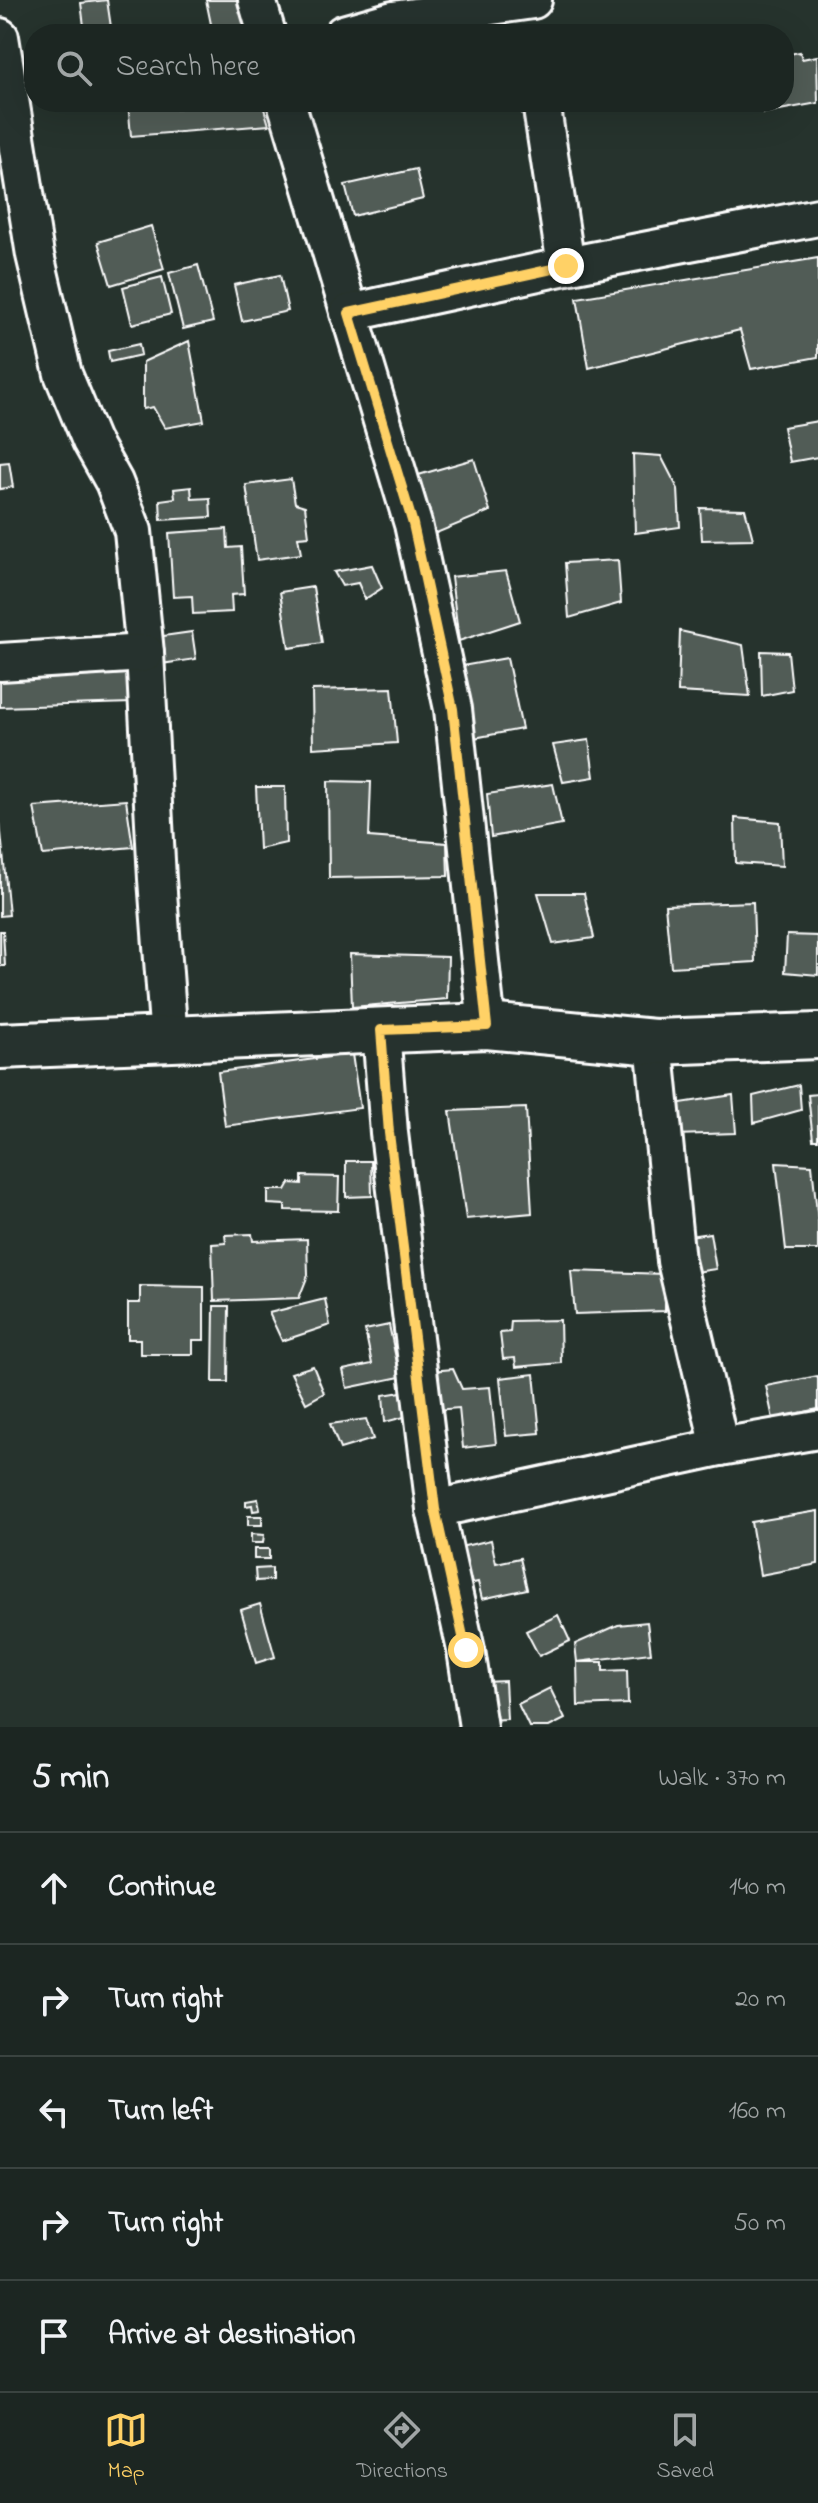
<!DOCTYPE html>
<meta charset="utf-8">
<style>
:root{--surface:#1c2622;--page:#29322f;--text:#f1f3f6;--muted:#a0a5a5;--line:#3a4340;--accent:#ffd166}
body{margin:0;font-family:"Indie Flower",sans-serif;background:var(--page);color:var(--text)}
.stop{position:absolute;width:24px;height:24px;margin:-18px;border:6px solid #ffd166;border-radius:50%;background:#fff}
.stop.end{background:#ffd166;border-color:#fff;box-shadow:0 2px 8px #0008}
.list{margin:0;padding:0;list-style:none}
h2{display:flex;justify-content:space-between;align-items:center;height:104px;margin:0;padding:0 32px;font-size:34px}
h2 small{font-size:26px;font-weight:400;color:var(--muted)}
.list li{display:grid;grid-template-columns:52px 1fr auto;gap:24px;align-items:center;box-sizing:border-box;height:112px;padding:0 32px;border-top:2px solid var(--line)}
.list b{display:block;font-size:30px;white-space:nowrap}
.list em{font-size:26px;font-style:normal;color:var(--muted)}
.icon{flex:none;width:44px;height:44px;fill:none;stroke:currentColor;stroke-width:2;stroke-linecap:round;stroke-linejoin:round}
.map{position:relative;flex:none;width:818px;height:1727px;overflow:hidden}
.search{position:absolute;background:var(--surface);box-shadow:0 8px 32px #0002;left:24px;right:24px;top:24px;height:88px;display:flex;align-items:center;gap:20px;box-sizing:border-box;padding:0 28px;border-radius:32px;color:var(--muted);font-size:30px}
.sheet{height:664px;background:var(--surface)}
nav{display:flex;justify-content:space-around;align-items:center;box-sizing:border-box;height:112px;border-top:2px solid var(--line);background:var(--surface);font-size:22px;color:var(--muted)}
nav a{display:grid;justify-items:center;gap:4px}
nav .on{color:var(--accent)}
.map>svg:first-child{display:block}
.building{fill:#515c57;stroke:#fff;stroke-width:2}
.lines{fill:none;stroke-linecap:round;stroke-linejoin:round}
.street-casing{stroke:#fff;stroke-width:42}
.secondary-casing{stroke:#fff;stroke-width:50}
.street{stroke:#26332d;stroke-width:36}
.secondary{stroke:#26332d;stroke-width:44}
.route{stroke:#ffd166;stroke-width:10}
</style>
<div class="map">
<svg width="818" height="1727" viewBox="0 0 818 1727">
<rect width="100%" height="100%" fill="#26332d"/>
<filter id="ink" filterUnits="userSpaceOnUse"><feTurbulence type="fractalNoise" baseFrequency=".0125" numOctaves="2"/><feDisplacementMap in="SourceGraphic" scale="16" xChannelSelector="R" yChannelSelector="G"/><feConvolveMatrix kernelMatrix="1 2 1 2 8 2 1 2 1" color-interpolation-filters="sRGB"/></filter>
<g filter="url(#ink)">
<g class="building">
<polygon points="107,0 112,34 85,34 81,3"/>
<polygon points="206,0 244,0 247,28 212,29"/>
<polygon points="800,52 802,59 817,56 818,103 763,113 761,102 784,102 784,55"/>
<polygon points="128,102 163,102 164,109 235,105 235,102 262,102 269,125 131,136"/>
<polygon points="416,169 423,199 353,216 345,185"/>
<polygon points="151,226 164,269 111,285 98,242"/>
<polygon points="818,258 818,357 751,369 740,330 589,368 577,298"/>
<polygon points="198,265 213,322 183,329 169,273"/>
<polygon points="280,275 288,311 242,321 234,285"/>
<polygon points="162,277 171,314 132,324 123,287"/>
<polygon points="189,341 204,421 165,428 153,407 143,409 143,362"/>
<polygon points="139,344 141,355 110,362 108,351"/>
<polygon points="818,421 818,457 790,462 783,427"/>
<polygon points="633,454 661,456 678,489 680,527 635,533"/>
<polygon points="474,459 490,511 434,534 415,476"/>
<polygon points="9,462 13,487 0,489 0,463"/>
<polygon points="291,479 295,503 305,506 309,536 298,537 301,554 257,560 246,485"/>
<polygon points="191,487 192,499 210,498 211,517 161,520 160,500 175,498 174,489"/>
<polygon points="700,508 745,509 753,539 702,540"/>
<polygon points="227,529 228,548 241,547 244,594 231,595 232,612 193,614 192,596 173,597 169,533"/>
<polygon points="618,560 621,603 569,618 565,563"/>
<polygon points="372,565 382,588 365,599 358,583 342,586 334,572"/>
<polygon points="506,571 520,621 459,641 451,577"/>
<polygon points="313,587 322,643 289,648 280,592"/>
<polygon points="680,631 743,645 750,696 678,692"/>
<polygon points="192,632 196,659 161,664 156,637"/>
<polygon points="761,651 788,652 792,690 762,696"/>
<polygon points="507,658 522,729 474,738 462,666"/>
<polygon points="131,668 132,703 0,707 0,672"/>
<polygon points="392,688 397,743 313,748 312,690"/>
<polygon points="589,740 594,777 563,782 553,745"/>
<polygon points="328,781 371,782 369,837 447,843 448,876 329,878"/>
<polygon points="553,784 562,824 491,837 487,794"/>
<polygon points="256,787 285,787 286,843 259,849"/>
<polygon points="126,800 133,847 43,855 34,807"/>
<polygon points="735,818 780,822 782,866 736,863"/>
<polygon points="0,822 9,915 0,916"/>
<polygon points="538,893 584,893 594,938 553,944"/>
<polygon points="753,902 755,962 671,967 665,905"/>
<polygon points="0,931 3,931 5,966 0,966"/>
<polygon points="787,935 818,936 818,975 785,972"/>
<polygon points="350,954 448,957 447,999 352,1007"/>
<polygon points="352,1054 360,1108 225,1126 218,1072"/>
<polygon points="799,1085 801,1110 754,1123 753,1096"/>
<polygon points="818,1094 818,1140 813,1140 808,1095"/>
<polygon points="733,1095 736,1133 675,1135 674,1104"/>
<polygon points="526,1108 532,1213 466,1219 450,1111"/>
<polygon points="346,1161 371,1161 372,1196 346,1197"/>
<polygon points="776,1163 812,1165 818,1222 818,1250 786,1250"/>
<polygon points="302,1176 339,1177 338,1211 285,1210 285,1205 268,1204 268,1190 286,1190 290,1183 302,1184"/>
<polygon points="710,1233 716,1269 688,1273 682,1237"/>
<polygon points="252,1234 253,1241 307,1239 308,1275 299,1298 214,1301 212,1244 226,1243 225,1235"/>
<polygon points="571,1271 665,1274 665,1311 575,1314"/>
<polygon points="140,1286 204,1287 204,1340 193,1340 193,1354 140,1354 140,1339 128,1339 128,1303 140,1303"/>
<polygon points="325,1299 330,1325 282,1341 269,1313"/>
<polygon points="214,1306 229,1306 228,1382 213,1382"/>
<polygon points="560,1320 561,1363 516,1367 515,1358 503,1359 500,1333 510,1332 511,1321"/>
<polygon points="389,1325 400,1377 347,1388 343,1370 372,1364 365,1330"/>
<polygon points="313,1366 324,1393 306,1403 291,1373"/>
<polygon points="453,1369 462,1389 490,1387 496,1444 463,1448 459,1408 435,1410 431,1371"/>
<polygon points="534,1374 540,1433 506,1436 500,1378"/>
<polygon points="818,1376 818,1409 773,1419 766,1386"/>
<polygon points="407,1391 408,1416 385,1422 383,1395"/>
<polygon points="366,1419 373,1439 340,1449 330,1424"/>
<polygon points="258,1499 260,1510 253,1511 252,1505 246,1506 246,1501"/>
<polygon points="818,1511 818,1564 760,1575 751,1522"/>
<rect x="248" y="1516" width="14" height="9"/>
<polygon points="251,1534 264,1535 263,1543 251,1543"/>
<polygon points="491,1540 496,1563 520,1558 527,1589 482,1599 478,1582 469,1584 460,1547"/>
<rect x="254" y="1549" width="15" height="10"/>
<polygon points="272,1568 272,1580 256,1581 255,1569"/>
<polygon points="260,1604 275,1657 256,1663 241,1610"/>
<polygon points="558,1615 570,1641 539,1656 526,1631"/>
<polygon points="647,1622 651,1653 577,1662 575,1644 618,1625"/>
<polygon points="577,1662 603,1662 603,1671 627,1670 628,1704 578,1706"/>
<polygon points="505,1681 507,1719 487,1720 485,1682"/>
<polygon points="550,1688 565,1719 549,1727 529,1727 518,1704"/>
</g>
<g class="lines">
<defs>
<g id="street">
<polyline points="257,0 267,34"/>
<polyline points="343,34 393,20 533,0"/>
<polyline points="0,37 35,255 63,374 91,441 114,482 133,531 145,653 157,879 169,1040"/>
<polyline points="286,102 413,524 453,709 487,1026"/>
<polyline points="541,102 566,266"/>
<polyline points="349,313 566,266 818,217"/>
<polyline points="0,662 145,653"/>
<polyline points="381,1030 389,1133 435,1509 466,1650 478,1727"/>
<polyline points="654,1042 676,1261 720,1447"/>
<polyline points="435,1509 720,1447 818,1430"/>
</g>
<polyline id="secondary" points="0,1046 487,1026 654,1042 818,1036"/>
</defs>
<use href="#street" class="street-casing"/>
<use href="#secondary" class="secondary-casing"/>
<use href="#street" class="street"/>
<use href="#secondary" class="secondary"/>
</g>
</g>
<g class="lines" filter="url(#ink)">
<polyline class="route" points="466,1650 435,1509 389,1133 381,1030 487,1026 453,709 413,524 349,313 566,266"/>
</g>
</svg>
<div class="stop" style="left:466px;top:1650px"></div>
<div class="stop end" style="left:566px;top:266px"></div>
<div class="search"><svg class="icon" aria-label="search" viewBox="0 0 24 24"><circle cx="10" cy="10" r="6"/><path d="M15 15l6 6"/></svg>Search here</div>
</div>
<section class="sheet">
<h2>5 min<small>Walk · 370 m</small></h2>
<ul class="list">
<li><svg class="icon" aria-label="ahead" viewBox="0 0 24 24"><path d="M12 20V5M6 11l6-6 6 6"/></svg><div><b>Continue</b></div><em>140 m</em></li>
<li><svg class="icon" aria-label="right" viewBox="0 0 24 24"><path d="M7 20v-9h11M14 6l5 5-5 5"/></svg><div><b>Turn right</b></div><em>20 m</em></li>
<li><svg class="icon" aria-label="left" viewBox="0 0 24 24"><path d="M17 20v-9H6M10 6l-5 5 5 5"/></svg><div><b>Turn left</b></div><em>160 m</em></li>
<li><svg class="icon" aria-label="right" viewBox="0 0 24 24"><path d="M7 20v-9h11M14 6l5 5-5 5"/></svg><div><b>Turn right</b></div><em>50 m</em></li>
<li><svg class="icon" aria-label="arrive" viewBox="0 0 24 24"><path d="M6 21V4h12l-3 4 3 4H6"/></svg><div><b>Arrive at destination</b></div></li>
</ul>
</section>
<nav>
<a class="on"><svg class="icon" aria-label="map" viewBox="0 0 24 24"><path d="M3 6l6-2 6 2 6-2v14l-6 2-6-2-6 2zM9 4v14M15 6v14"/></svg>Map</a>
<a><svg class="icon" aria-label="directions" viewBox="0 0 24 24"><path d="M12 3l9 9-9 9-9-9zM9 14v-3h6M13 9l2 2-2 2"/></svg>Directions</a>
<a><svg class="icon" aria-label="saved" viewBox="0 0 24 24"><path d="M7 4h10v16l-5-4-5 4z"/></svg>Saved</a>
</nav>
